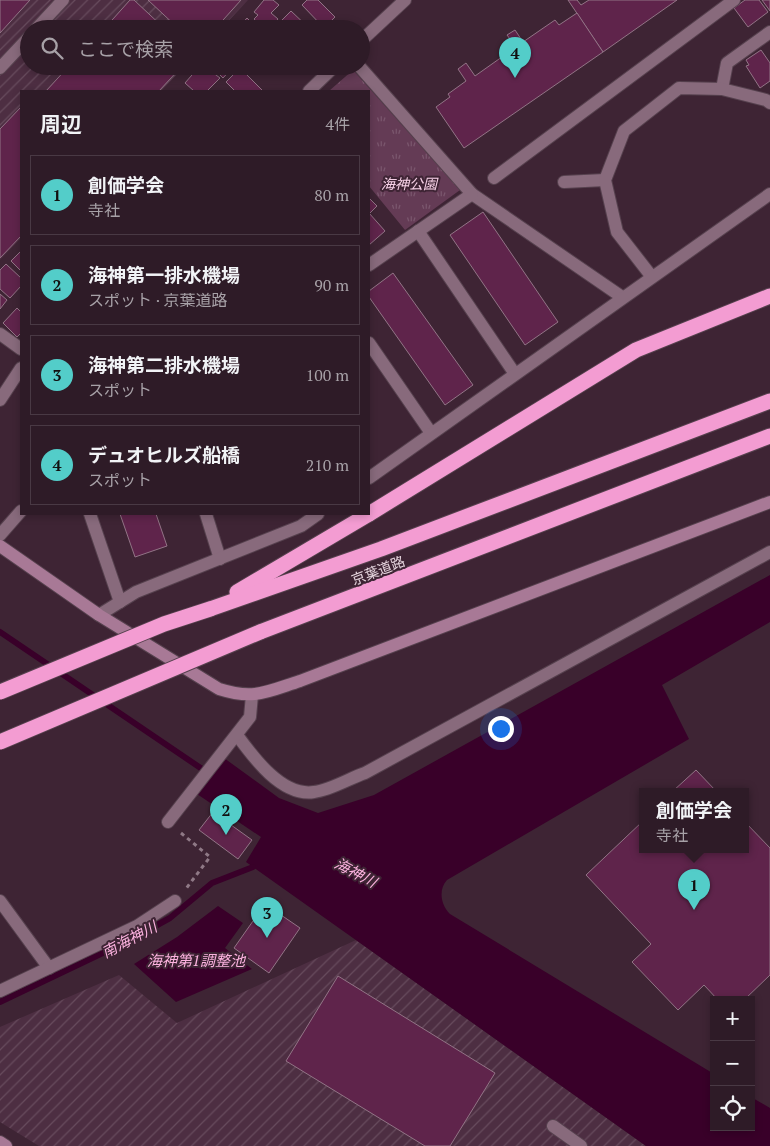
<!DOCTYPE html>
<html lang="ja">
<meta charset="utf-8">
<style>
:root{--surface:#2e1b27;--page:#3a2833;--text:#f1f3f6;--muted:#a7a1a7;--line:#493944;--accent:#53cdc9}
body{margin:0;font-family:"PT Serif","Noto Sans JP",serif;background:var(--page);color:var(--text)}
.controls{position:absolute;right:15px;bottom:15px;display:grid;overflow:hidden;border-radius:0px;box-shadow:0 2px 8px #0003}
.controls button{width:45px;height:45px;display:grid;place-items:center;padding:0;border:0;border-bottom:1px solid var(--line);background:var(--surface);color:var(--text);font:25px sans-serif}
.you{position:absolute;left:500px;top:728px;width:18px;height:18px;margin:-12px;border:4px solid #fff;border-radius:50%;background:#1a73e8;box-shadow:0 0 0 8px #1a73e833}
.badge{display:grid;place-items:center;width:32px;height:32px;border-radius:50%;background:var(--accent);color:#111;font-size:16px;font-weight:700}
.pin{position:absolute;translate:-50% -41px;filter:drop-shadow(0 1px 2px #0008)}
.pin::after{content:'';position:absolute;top:26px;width:18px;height:15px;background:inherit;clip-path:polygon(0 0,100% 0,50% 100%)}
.popup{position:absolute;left:639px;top:788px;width:110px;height:65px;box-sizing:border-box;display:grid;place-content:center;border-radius:0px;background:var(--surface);filter:drop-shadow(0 1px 4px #0005);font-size:16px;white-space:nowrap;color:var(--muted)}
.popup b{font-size:19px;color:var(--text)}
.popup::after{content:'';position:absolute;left:50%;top:100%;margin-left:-10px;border:10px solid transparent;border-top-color:var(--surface)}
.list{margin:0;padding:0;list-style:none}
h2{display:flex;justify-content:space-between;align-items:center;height:65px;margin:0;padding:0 20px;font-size:21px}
h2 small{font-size:16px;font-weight:400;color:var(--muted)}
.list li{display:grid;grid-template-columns:32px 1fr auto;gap:15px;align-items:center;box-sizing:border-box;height:80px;margin:0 10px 10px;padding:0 10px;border:1px solid var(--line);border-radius:0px}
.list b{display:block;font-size:19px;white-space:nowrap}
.list p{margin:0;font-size:16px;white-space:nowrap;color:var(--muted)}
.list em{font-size:16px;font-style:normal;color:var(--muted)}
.icon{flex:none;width:28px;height:28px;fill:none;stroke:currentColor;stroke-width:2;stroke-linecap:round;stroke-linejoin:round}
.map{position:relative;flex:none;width:770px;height:1146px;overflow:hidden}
.search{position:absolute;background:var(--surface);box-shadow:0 2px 8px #0003;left:20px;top:20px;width:350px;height:55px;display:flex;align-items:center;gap:12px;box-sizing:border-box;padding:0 18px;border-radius:28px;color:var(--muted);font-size:19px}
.panel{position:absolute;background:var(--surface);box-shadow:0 2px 8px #0003;left:20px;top:90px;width:350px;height:425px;border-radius:0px}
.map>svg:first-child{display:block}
.industrial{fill:url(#industrial-furrows)}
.park{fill:url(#park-tufts)}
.water{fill:#390029}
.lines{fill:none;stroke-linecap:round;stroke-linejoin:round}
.stream{stroke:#390029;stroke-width:6}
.building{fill:#5f244b;stroke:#927486}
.lane-casing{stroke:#56414e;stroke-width:14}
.street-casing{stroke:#56414e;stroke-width:14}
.secondary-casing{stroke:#56414e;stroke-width:14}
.highway-casing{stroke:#56414e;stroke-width:17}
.path{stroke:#8f7986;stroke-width:3;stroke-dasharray:4 4;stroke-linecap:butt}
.lane{stroke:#886a7c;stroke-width:12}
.street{stroke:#886a7c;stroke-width:12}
.secondary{stroke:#a87996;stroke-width:12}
.highway{stroke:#f39cd2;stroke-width:15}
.highway-bridge-casing{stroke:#56414e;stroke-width:17;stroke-linecap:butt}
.highway-bridge{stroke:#f39cd2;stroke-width:15}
.labels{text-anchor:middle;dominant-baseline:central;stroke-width:4;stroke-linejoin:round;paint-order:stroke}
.park-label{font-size:14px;font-style:italic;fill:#f8d2e8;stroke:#3e2434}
.street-label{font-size:14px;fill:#e6d5de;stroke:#3e2434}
.water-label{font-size:15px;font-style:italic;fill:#fcb2df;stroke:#3e2434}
</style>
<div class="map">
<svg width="770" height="1146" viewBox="0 0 770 1146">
<defs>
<pattern id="industrial-furrows" width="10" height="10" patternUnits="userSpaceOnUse" patternTransform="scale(1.25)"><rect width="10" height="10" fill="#4d2e42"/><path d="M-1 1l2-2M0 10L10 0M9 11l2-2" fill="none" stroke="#674b5d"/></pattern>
<pattern id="park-tufts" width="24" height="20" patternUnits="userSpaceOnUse" patternTransform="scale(1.25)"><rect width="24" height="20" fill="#643b55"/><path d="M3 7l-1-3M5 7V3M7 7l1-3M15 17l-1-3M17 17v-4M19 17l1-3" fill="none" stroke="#7a566d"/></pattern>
</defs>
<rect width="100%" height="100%" fill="#3e2434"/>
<g class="industrial">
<polygon points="0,0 248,0 221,29 29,29 29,66 185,66 161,91 21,91 21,238 0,260"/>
<polygon points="356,940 646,1146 39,1146 0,1122 0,1027 119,975 177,1023"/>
</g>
<polygon class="park" points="353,70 460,190 405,230 369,186 369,91 329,91"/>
<g class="water">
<path d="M770,575V622L662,685L689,739L447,880C438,890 441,905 450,914L714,1074V1127H751V1097L770,1108V1146H646L246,862L261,837L197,794L224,758L279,798L318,813L374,795Z"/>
<polygon points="218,906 243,923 225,948 252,969 176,1002 134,964 177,937"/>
</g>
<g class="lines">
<g class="stream">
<polyline points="0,632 208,773"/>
<polyline points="0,1002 130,940 170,918 212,883 253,867"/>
</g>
</g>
<g class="building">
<polygon points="0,0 30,0 0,33"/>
<polygon points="130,0 134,0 165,29 104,29"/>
<polygon points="148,0 241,0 215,29 179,29"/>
<polygon points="264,0 273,0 279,5 271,13 278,19 269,29 265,29 254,19 258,15 254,12"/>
<polygon points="307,0 318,0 335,17 324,28 302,5"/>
<polygon points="568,0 577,0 581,5 589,0 677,0 603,52"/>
<polygon points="745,0 759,0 768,12 748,27 734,8"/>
<polygon points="762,0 770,0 770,11"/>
<polygon points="291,11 310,29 283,29 278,24"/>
<polygon points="577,13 603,52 464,148 436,107 450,97 448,94 466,81 458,69 466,63 475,76 516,47 507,35 515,30 523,42 555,20 559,25"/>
<polygon points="247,18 258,29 237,29"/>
<polygon points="761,50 770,63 770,81 760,88 746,66 749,65 746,60"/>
<polygon points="69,66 182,66 159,91 46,91"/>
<polygon points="204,66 220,78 207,91 194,91 185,83 198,68 200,70"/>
<polygon points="211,66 234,66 223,78"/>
<polygon points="271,66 286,66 278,74"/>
<polygon points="240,68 263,91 235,91 226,82"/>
<polygon points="21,107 21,236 0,258 0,129"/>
<polygon points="369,198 377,206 369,214"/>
<polygon points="483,212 558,322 525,345 450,235"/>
<polygon points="369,213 385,231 369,245"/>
<polygon points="21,251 21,271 11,261"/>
<polygon points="6,264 21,278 21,286 10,298 0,289 0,270"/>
<polygon points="393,273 473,385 445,405 369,297 369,291"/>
<polygon points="0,294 7,300 0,309"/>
<polygon points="17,308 21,312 21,333 17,337 3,323"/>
<polygon points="120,514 156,514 167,546 135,557"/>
<polygon points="696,770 716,791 673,791"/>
<polygon points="213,812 252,840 238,859 199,830"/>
<polygon points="643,821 643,849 745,849 745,822 770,848 770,975 744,1000 718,1000 704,985 678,1010 632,962 651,944 586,875"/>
<polygon points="265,904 300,928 269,973 234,948"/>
<polygon points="338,976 495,1073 450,1146 425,1146 286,1061"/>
</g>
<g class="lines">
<defs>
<g id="lane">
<polyline points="36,29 63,0"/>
<polyline points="0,68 29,37"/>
<polyline points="722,89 727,63 770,32"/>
<polyline points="494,178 734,0"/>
<path d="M237,735C253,757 282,797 314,792C331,790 350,778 365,773L770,552"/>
<polyline points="168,822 250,717 252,695"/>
<polyline points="0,901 49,968"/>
<polyline points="553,1126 581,1146"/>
</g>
<g id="street">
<polyline points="361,41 405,0"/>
<polyline points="359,66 472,194 622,297"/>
<polyline points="309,91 335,66"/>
<polyline points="564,182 605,180"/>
<polyline points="418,231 515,374"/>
<polyline points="369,265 472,194"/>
<polyline points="652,277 617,232 605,180 624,131 679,88 722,89 766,100 770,103"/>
<polyline points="0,334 21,349"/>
<polyline points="369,343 431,433"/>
<polyline points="0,400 21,368"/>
<polyline points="369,478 770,194"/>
<polyline points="90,514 120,602"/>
<polyline points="206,514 220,559"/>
<polyline points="0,535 21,511"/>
<polyline points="99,615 136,592 301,526 318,514"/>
<polyline points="0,991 137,926 175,901"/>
</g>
<g id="secondary">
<path d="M0,546L99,615L219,689C254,700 266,692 300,681L770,502"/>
<polyline points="0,1142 6,1146"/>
</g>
<g id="highway">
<polyline points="369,514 636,350 770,296"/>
<polyline points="237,592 369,514"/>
<polyline points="210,609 381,549 770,401"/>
<polyline points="260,632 770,436"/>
</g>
</defs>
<use href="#lane" class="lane-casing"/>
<use href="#street" class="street-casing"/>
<use href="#secondary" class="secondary-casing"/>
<use href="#highway" class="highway-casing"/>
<polyline class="path" points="181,833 210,857 185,890"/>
<use href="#lane" class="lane"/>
<use href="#street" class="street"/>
<use href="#secondary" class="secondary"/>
<use href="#highway" class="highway"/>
<defs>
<g id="highway-bridge">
<polyline points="0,692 164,624 210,609"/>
<polyline points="0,742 260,632"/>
</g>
</defs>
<use href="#highway-bridge" class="highway-bridge-casing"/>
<use href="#highway-bridge" class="highway-bridge"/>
</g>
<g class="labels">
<g class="park-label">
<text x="409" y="183">海神公園</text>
</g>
<g class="street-label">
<text transform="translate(378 570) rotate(-21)">京葉道路</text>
</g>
<g class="water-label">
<text transform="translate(356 872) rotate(28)">海神川</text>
<text transform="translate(129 939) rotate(-28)">南海神川</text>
<text x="196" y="960">海神第1調整池</text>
</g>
</g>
</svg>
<div class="controls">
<button>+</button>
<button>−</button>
<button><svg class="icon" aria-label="locate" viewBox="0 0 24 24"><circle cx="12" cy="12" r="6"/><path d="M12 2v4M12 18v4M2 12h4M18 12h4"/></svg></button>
</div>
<div class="you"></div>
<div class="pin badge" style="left:694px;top:910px">1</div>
<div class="popup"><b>創価学会</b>寺社</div>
<div class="pin badge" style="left:226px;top:835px">2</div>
<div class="pin badge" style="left:267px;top:938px">3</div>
<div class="pin badge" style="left:515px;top:78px">4</div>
<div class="search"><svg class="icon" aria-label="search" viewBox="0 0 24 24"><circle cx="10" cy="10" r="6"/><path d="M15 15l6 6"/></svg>ここで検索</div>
<section class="panel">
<h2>周辺<small>4件</small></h2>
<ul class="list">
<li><span class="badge">1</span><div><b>創価学会</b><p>寺社</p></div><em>80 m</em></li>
<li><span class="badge">2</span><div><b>海神第一排水機場</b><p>スポット · 京葉道路</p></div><em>90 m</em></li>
<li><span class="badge">3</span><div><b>海神第二排水機場</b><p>スポット</p></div><em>100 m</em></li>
<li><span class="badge">4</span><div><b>デュオヒルズ船橋</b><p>スポット</p></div><em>210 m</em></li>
</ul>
</section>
</div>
